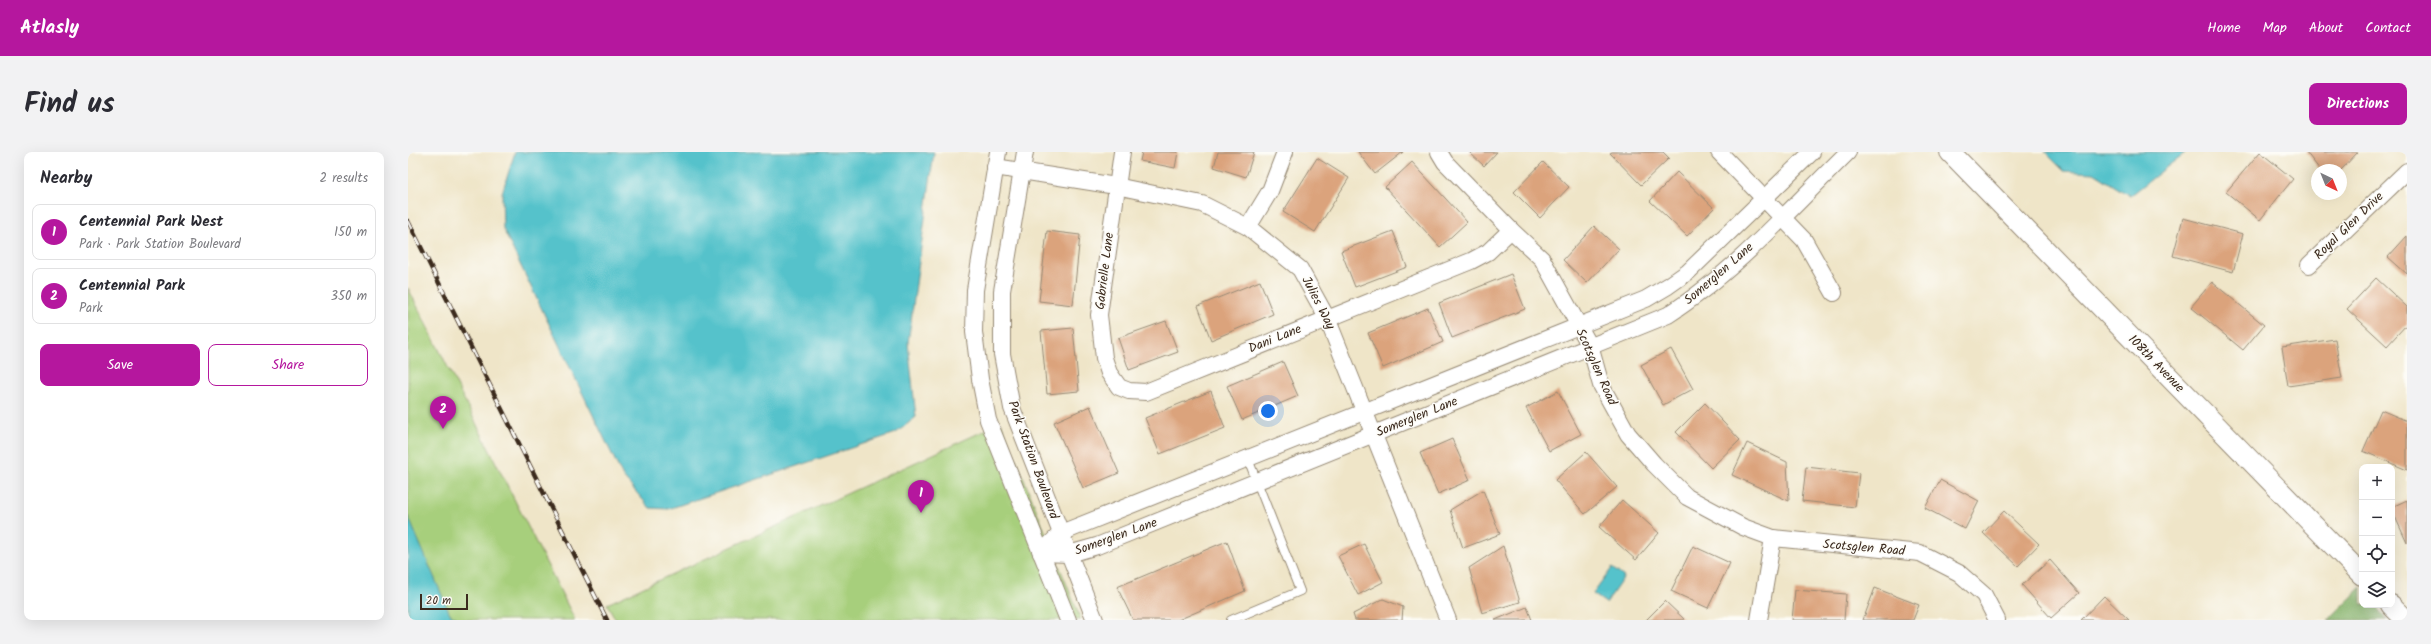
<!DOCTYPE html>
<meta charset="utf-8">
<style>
:root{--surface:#fff;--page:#f2f2f3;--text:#2b2b33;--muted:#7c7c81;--line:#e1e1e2;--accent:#b5179e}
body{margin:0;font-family:Kalam,sans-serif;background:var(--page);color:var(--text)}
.controls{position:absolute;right:12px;bottom:12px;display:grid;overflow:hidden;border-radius:8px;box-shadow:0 4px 16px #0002}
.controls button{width:36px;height:36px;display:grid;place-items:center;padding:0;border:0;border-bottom:1px solid var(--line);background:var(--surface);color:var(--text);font:20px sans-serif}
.compass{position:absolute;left:1903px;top:12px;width:36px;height:36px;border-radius:50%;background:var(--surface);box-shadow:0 4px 16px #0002;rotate:137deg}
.scale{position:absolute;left:12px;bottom:10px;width:48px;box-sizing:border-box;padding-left:4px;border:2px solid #3b2a1e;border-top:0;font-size:11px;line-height:14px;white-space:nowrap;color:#3b2a1e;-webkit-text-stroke:3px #fdfcf7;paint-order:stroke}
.you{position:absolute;left:860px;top:259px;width:14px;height:14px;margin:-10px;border:3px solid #fff;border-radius:50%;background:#1a73e8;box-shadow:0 0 0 6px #1a73e833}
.badge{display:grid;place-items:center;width:26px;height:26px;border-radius:50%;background:var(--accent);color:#fff;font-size:13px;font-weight:700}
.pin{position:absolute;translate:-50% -33px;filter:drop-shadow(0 1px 2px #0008)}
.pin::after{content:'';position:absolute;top:21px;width:14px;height:12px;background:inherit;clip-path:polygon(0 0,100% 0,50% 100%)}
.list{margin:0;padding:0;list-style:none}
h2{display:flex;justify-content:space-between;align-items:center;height:52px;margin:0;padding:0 16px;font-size:17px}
h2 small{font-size:13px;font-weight:400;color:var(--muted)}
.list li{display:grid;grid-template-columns:26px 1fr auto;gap:12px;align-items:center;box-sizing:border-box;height:56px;margin:0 8px 8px;padding:0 8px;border:1px solid var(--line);border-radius:8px}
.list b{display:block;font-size:15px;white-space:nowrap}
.list p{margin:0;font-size:13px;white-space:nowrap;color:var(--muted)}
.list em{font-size:13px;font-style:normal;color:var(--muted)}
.actions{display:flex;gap:8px;padding:12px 16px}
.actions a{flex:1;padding:9px 0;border:1px solid var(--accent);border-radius:8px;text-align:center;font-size:14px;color:var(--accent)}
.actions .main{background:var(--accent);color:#fff}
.icon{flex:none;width:22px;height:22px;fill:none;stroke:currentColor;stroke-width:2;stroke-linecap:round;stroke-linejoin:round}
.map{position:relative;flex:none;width:1999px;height:468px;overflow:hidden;border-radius:8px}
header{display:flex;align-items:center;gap:24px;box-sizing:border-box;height:56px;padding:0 20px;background:var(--accent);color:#fff}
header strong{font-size:19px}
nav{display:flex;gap:22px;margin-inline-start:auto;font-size:14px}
.intro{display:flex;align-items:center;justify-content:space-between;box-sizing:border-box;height:96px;padding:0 24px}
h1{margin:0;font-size:28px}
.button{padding:10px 18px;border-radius:8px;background:var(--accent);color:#fff;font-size:14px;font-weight:700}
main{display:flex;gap:24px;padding:0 24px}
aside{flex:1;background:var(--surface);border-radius:8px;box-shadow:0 4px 16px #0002}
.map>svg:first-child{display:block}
.green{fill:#a7cf7b;stroke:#717c4c}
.forest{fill:#85b26b;stroke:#606e44}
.water{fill:#54c2cb;stroke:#487674}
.building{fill:#dba37c}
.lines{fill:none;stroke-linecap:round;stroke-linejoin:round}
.service-casing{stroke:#958873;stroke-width:10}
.minor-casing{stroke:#958873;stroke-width:18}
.tertiary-casing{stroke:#958873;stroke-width:22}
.service{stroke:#fff;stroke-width:8}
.minor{stroke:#fff;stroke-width:16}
.tertiary{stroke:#fff;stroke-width:20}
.rail-casing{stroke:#3b2a1e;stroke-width:4.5}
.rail{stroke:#fdfcf7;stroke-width:3;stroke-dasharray:9;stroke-linecap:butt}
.labels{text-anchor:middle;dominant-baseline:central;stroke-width:3;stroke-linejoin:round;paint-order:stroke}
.street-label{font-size:13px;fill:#3b2a1e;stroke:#fdfcf7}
</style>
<header>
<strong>Atlasly</strong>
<nav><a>Home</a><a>Map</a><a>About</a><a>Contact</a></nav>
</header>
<div class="intro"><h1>Find us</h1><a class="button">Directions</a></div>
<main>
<aside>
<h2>Nearby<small>2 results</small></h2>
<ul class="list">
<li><span class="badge">1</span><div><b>Centennial Park West</b><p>Park · Park Station Boulevard</p></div><em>150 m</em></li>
<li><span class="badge">2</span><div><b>Centennial Park</b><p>Park</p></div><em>350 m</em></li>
</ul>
<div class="actions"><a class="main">Save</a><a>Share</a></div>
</aside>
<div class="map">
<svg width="1999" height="468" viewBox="0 0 1999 468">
<rect width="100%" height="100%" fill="#fdfcf7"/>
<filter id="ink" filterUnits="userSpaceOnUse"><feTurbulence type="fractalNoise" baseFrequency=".025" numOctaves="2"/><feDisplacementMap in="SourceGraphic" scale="8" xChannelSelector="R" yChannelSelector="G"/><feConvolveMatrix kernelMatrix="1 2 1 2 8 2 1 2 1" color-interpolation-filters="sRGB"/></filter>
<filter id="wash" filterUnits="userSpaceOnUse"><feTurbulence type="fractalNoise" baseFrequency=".012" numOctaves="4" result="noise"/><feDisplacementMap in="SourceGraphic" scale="16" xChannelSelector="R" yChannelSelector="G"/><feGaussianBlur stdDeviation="0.9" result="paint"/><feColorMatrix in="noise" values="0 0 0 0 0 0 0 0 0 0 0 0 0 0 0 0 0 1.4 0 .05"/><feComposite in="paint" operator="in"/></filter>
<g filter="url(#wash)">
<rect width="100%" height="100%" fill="#efe5c8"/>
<g class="green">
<polygon points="0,136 167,468 0,468"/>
<polygon points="593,271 673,468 208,468 199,452"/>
</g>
<polygon class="forest" points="1954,435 1954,453 1968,453 1979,468 1920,468"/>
<g class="water">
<polygon points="107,0 526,0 500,191 508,265 488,281 260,357 242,356 215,325 95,77 94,41"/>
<polygon points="1637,0 1778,0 1722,44 1686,21 1656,19"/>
<polygon points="0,364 42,462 52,468 0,468"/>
<polygon points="1204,416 1216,425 1198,451 1185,442"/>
</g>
<g id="blocks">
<g class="building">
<polygon points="734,0 770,0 767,16 732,9"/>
<polygon points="810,0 846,0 838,25 806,15"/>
<polygon points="950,0 995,0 967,22"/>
<polygon points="1061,0 1089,0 1076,14"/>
<polygon points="1204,0 1255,0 1261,6 1233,33 1202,1"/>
<polygon points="1852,0 1885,27 1852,68 1818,40"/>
<polygon points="1898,0 1950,0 1933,18 1912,18"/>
<polygon points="909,6 941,26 907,80 875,60"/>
<polygon points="1004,10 1059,70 1032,95 977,35"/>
<polygon points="1135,10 1161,35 1132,66 1106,40"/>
<polygon points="1269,20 1306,56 1279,84 1242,49"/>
<polygon points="1775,66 1835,82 1825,120 1765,104"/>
<polygon points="1186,74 1211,97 1179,131 1155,108"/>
<polygon points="639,79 672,83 665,153 631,149"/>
<polygon points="985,79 999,115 947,135 933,99"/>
<polygon points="1999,84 1999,122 1980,105"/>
<polygon points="1103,122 1117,157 1044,186 1031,151"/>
<polygon points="1968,126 1999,155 1999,172 1979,194 1939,157"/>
<polygon points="852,129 865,162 803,188 790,154"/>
<polygon points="1804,130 1856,173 1835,198 1783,155"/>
<polygon points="1020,156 1035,190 975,216 960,181"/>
<polygon points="758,169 770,200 721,218 710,186"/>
<polygon points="665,176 671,239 639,242 633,179"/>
<polygon points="1927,187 1934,226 1880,234 1874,195"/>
<polygon points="1263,197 1285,237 1255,253 1233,213"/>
<polygon points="875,210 890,244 834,268 819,234"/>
<polygon points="803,239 817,276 752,302 737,266"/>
<polygon points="1150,239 1173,282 1141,299 1118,256"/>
<polygon points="1297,251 1332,288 1303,316 1268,280"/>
<polygon points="682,254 711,321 675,336 646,270"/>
<polygon points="1973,258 1999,269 1999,318 1955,299"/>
<polygon points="1044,287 1062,328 1030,342 1012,301"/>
<polygon points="1339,291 1379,310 1381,349 1324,323"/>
<polygon points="1178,300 1209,335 1177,362 1147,328"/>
<polygon points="1398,315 1451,321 1447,355 1394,349"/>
<polygon points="1532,328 1571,349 1557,377 1517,356"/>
<polygon points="1075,338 1092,382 1055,396 1042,358"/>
<polygon points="1214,348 1251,381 1228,408 1191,375"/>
<polygon points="1999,348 1999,391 1984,358 1984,355"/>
<polygon points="1596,359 1631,392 1610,414 1575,381"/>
<polygon points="819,389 837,439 770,468 725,468 709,435"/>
<polygon points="956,392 975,430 950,443 930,404"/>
<polygon points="1095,394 1112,450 1074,461 1061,416"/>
<polygon points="1285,394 1322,411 1300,456 1263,439"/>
<polygon points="1642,408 1671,441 1643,466 1614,433"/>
<polygon points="1467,436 1511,453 1505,468 1455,468"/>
<polygon points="1387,438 1438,442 1436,468 1384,468"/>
<polygon points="1696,444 1721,468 1673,468"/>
<polygon points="975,447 995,455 994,468 947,468 945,462"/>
<polygon points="1257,449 1277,468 1238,468"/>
<polygon points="1119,455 1124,468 1087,468"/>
</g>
</g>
</g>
<g filter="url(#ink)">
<use href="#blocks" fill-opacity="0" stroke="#958873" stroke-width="1"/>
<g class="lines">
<defs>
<polyline id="service" points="823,468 892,439 840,307"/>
<g id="minor">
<polyline points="590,0 567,138 566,180 572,227 580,268 660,468"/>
<polyline points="617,0 594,139 594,202 604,256 687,468"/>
<polyline points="714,0 691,163 696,206 701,221 711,235 721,239 738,240 1063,109 1080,100 1103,78"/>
<polyline points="1031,0 1037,10 1103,78 1134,107 1182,194 1193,233 1220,282 1246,312 1279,345 1335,375 1365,386 1512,401 1551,421 1576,443 1589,468"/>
<polyline points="1311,0 1396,88 1426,141"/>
<polyline points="587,15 708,34 794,52 840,75 892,117 919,166 1040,468"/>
<polyline points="840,75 862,39 877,0"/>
<polyline points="1901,113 1999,19"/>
<path d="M633,401L661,402L689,394L1260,163C1327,120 1384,55 1440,0"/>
<polyline points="633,401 653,381 1238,147 1260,134 1280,120 1404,0"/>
<polyline points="1351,468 1365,386"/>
</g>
<g id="tertiary">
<polyline points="1542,0 1954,423"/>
<polyline points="1983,453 1998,468"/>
</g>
</defs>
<use href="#service" class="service-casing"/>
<use href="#minor" class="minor-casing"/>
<use href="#tertiary" class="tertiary-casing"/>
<use href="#service" class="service"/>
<use href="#minor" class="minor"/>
<use href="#tertiary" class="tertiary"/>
<defs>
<polyline id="rail" points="0,69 199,468"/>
</defs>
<use href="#rail" class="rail-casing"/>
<use href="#rail" class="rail"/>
</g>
</g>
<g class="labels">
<g class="street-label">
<text transform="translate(1941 74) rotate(-44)">Royal Glen Drive</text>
<text transform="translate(697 119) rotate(-83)">Gabrielle Lane</text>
<text transform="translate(1311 122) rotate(-41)">Somerglen Lane</text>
<text transform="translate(910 151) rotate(63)">Julies Way</text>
<text transform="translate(867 187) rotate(-22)">Dani Lane</text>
<text transform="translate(1748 212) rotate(46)">108th Avenue</text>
<text transform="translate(1188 215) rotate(66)">Scotsglen Road</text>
<text transform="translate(1009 265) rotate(-22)">Somerglen Lane</text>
<text transform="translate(625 308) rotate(70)">Park Station Boulevard</text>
<text transform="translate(708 385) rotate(-20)">Somerglen Lane</text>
<text transform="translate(1456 396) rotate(5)">Scotsglen Road</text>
</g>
</g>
</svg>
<div class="controls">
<button>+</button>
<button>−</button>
<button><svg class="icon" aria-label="locate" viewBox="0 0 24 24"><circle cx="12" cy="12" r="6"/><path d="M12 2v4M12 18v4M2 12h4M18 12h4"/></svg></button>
<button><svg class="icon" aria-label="layers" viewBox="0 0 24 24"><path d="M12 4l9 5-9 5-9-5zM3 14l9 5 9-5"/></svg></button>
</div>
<svg class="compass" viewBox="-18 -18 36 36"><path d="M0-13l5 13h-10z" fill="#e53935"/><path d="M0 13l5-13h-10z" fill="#7c7c81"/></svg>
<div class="scale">20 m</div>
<div class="you"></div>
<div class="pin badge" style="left:513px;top:361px">1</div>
<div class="pin badge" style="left:35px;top:277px">2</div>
</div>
</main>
